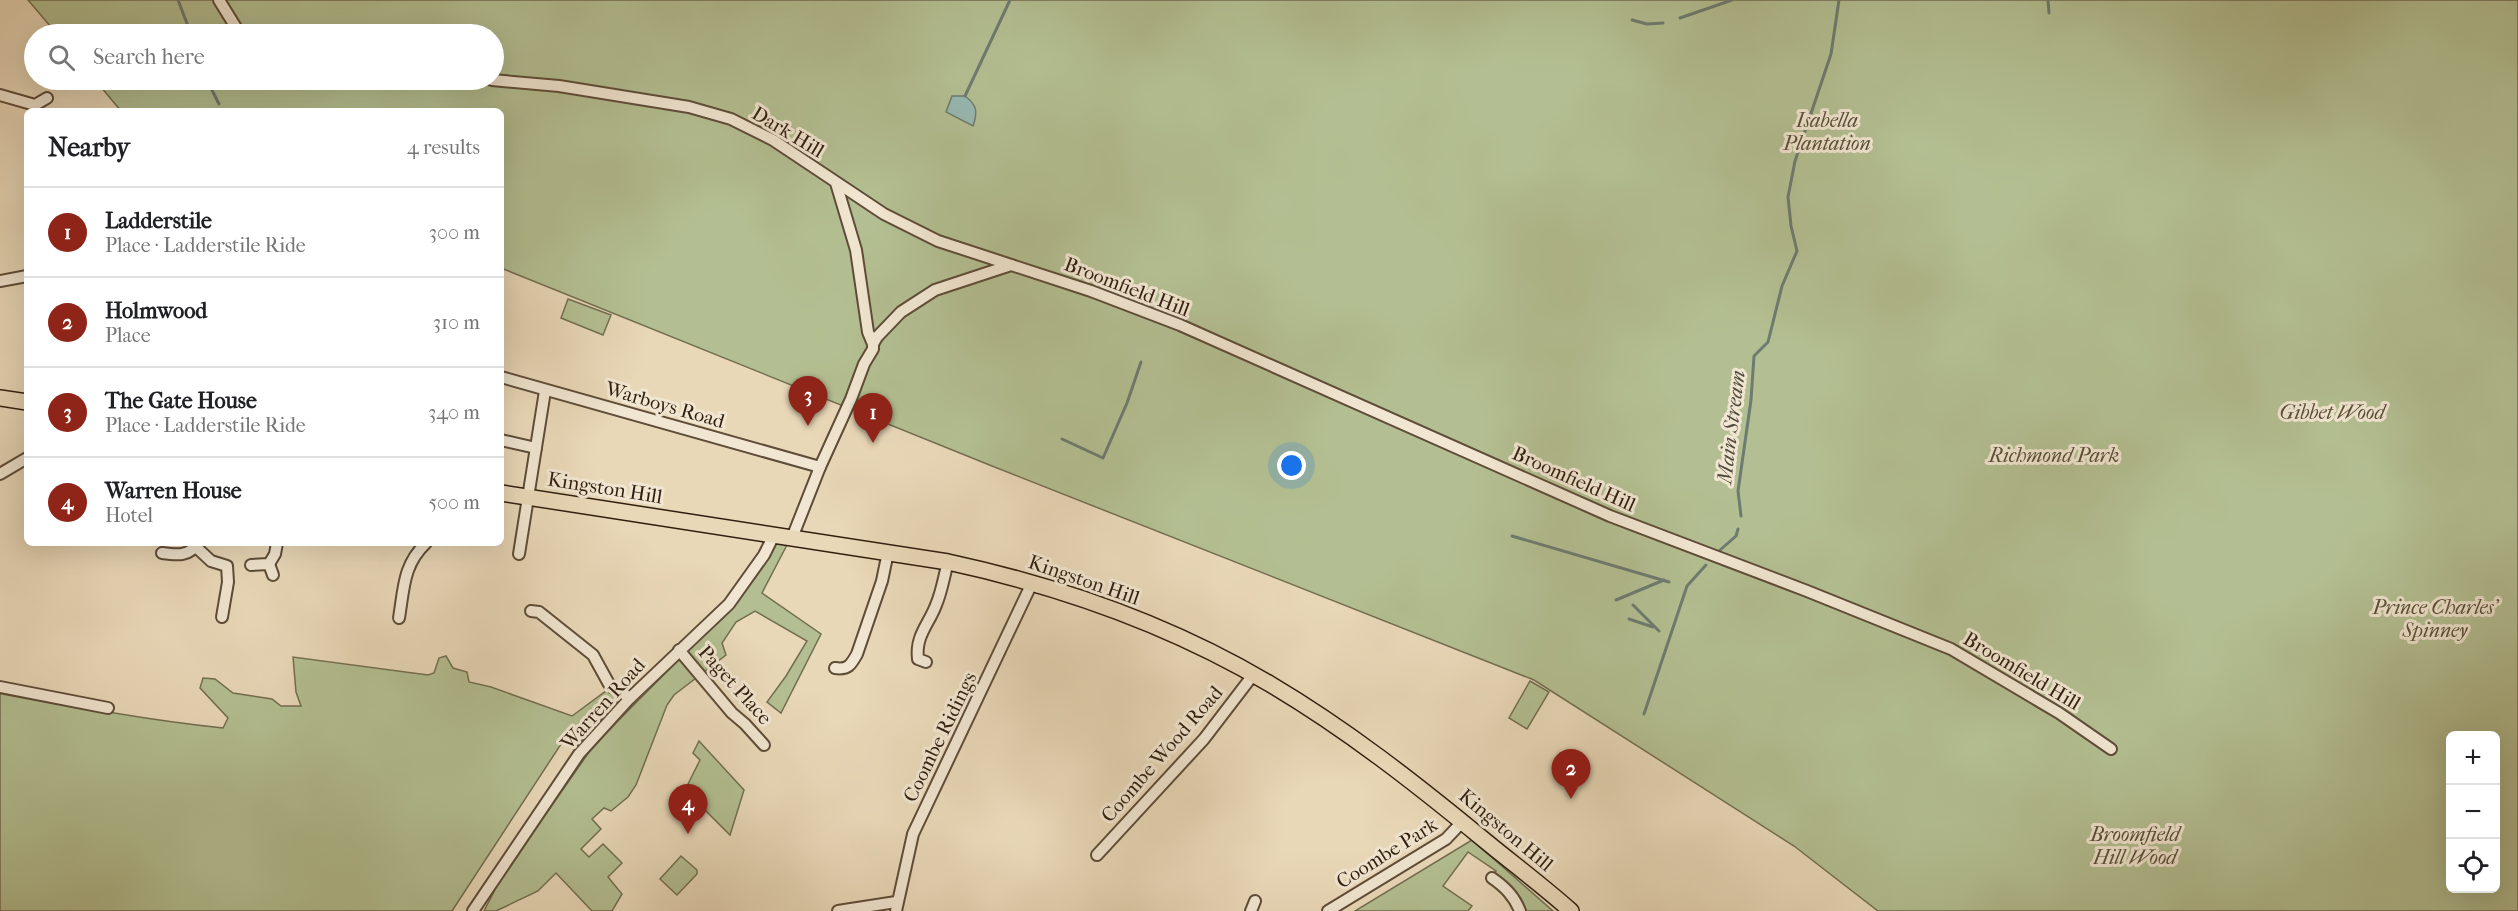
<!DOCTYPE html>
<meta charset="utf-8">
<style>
:root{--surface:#fff;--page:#f6f6f6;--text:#202124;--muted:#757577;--line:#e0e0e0;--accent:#8f2418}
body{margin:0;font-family:"IM FELL French Canon",serif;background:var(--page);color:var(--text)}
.controls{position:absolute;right:18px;bottom:18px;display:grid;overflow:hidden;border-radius:9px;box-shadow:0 6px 24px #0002}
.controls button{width:54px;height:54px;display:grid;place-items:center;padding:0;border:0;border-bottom:2px solid var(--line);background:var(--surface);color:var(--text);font:30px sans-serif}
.you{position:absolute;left:1292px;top:466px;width:21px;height:21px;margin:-15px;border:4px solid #fff;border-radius:50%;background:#1a73e8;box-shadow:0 0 0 9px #1a73e833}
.badge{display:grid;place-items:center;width:39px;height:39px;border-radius:50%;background:var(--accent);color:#fff;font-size:20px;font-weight:700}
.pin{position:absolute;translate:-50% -50px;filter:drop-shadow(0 2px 3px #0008)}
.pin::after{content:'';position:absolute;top:32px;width:21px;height:18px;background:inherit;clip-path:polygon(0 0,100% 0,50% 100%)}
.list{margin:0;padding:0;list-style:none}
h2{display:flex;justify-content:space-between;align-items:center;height:78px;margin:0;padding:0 24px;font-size:26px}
h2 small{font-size:20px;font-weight:400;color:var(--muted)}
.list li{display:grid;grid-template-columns:39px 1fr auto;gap:18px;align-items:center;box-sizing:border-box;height:90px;padding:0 24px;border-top:2px solid var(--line)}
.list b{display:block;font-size:22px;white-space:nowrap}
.list p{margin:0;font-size:20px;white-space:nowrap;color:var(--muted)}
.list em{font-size:20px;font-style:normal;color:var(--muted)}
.icon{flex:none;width:33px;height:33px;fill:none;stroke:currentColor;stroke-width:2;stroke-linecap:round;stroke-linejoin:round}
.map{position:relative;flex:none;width:2518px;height:911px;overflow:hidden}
.search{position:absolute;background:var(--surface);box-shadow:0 6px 24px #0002;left:24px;top:24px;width:480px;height:66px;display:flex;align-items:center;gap:15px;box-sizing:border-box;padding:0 21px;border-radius:33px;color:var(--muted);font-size:22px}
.panel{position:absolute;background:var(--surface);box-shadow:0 6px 24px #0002;left:24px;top:108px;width:480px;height:438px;border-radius:9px}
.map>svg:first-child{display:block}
.green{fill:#b3bf92;stroke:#726e50;stroke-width:1.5;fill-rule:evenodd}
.water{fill:#97b9b2;stroke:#6e7b70;stroke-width:1.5}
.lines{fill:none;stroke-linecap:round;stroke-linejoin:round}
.stream{stroke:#6e7b70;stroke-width:3}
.street-casing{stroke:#5e4c38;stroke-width:14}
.primary-casing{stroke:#301e0e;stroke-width:18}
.street{stroke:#f1e6d1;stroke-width:10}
.primary{stroke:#e9d8b8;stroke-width:15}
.labels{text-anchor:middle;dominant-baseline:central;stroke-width:6;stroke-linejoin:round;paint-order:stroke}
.park-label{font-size:20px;font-style:italic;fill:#574e36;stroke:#f1e6d1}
.street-label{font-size:20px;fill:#301e0e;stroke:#f1e6d1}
.water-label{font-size:21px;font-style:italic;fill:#4f4c3f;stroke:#f1e6d1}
</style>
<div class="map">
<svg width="2518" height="911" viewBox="0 0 2518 911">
<rect width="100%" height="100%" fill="#e9d8b8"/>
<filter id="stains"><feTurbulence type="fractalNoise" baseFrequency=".00333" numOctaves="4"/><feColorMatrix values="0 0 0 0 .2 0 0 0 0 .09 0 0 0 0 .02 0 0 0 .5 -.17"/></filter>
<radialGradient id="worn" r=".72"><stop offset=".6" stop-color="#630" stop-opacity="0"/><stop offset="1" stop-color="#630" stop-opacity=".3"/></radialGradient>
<g class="green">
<path d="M28,0H2518V911H1878L1794,846L1534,680L992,466L501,268V111H121L95,80H494V34H57ZM2450,736H2496V888H2450Z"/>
<polygon points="568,299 611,315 603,335 561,318"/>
<polygon points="776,542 788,543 762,593 821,634 781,713 767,702 786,676 807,641 755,611 736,622 722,643 726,655 674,695 667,705 636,785 628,797 611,811 604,808 592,819 601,829 581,849 589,857 603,844 622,863 608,877 622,894 612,911 592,911 556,873 538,891 496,911 484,911 501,878 594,745 731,607"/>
<path d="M446,656L453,668L467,672L469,682L491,687L572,716L606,691L621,699L575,748L563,741L452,911H0V691C74,707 147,720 223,728L228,718L200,688L203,678L215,679L233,693L272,699L281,706H301L296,692L293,657L428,675L434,673L439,658Z"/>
<polygon points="1530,681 1549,692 1527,729 1509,718"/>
<polygon points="699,741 744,790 730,835 685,790 700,760 693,753"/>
<polygon points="1472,840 1553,911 1522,911 1493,875 1496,871 1468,852 1443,886 1472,906 1468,911 1355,911"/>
<polygon points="681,856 697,870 697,874 677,895 660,879"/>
</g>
<path class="water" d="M952,96H965C977,105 978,112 973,126L946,112Z"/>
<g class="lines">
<g class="stream">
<polyline points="178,0 191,34"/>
<polyline points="2048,0 2049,13"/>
<polyline points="1680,18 1732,0"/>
<polyline points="1632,20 1647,24 1663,23"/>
<polyline points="207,80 219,104"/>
<polyline points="965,96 1010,0"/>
<polyline points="1062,439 1103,458 1127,403 1141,362"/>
<polyline points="1741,516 1738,491 1751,400 1754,356 1768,342 1782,286 1797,251 1791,226 1788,197 1795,161 1831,54 1839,0"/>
<polyline points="1512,536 1669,582"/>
<polyline points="1719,551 1736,536 1738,529"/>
<polyline points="1616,600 1664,580"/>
<polyline points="1633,605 1659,631"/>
<polyline points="1629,619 1653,627"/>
<polyline points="1644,714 1687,586 1706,565"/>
</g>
<defs>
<g id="street">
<polyline points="219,0 240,34"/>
<polyline points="492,80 559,86 689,107 731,119 773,140 884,214 938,241 1091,291 1180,325 1610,516 1807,591 1951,649 2059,713 2111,749"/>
<polyline points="0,95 35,105 47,98"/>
<polyline points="836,183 856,250 868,332 873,344"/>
<polyline points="0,281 27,276"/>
<polyline points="501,377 820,467"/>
<polyline points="501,440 536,448"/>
<polyline points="0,474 27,458"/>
<polyline points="792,538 820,467 851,399 864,364 873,349 873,344 877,337 901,312 935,290 1011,265"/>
<polyline points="196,547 211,561 227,566 228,582 222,617"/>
<path d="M162,553C176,555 190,557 197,543"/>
<polyline points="519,554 545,391"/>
<polyline points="269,564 273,575"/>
<polyline points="251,565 269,564 275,554 277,543"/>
<polyline points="531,611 539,612 593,655 609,684 630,698"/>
<path d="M399,618C404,588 403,565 426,543"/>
<polyline points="679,650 732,713 745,724 764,745"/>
<path d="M926,662L918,659C915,636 929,624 936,605C942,591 944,576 948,562"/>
<path d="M835,668C848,670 851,665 857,654L882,581L888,552"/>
<polyline points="0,687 108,708"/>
<polyline points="1097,855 1204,739 1253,675"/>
<path d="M1492,878C1505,887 1514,896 1520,911"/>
<polyline points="473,911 579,754 630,698 729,604 764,555 774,535"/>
<polyline points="838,911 896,902"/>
<polyline points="896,911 913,834 1032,583"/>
<polyline points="1251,911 1255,901"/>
<polyline points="1328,911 1446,839 1463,821"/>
</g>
<g id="primary">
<polyline points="0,398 27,402"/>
<path d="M501,493L948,562C1059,586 1172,626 1270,684C1346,729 1415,783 1483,839C1512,863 1543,886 1571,911"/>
</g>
</defs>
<use href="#street" class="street-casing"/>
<use href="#primary" class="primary-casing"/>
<use href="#street" class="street"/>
<use href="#primary" class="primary"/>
</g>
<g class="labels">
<g class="park-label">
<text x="1827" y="120">Isabella<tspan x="1827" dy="23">Plantation</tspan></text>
<text x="2332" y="412">Gibbet Wood</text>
<text x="2054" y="455">Richmond Park</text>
<text x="2435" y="607">Prince Charles'<tspan x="2435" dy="23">Spinney</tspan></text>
<text x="2135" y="834">Broomfield<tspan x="2135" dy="23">Hill Wood</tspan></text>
</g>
<g class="street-label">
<text transform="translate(788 132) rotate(31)">Dark Hill</text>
<text transform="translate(1127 287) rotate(21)">Broomfield Hill</text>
<text transform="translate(665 405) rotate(16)">Warboys Road</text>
<text transform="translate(1574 479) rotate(24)">Broomfield Hill</text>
<text transform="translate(605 488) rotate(9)">Kingston Hill</text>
<text transform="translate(1084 580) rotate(19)">Kingston Hill</text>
<text transform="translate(2022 671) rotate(31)">Broomfield Hill</text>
<text transform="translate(735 685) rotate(48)">Paget Place</text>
<text transform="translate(603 704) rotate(-48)">Warren Road</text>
<text transform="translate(940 737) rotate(-64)">Coombe Ridings</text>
<text transform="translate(1162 754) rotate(-49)">Coombe Wood Road</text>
<text transform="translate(1506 830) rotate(40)">Kingston Hill</text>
<text transform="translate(1387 853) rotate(-32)">Coombe Park</text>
</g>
<g class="water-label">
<text transform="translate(1731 427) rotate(-83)">Main Stream</text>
</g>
</g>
<rect width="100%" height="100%" filter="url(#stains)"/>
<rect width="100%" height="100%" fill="url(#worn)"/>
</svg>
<div class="controls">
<button>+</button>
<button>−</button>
<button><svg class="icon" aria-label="locate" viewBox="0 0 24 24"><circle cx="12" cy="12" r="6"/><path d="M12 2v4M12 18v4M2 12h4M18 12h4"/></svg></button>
</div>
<div class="you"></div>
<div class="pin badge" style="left:873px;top:443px">1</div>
<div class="pin badge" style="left:1571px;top:799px">2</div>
<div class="pin badge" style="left:808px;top:426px">3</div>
<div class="pin badge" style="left:688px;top:834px">4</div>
<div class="search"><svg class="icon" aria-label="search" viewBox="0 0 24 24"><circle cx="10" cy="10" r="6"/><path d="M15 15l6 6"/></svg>Search here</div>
<section class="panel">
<h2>Nearby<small>4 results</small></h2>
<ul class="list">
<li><span class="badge">1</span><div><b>Ladderstile</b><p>Place · Ladderstile Ride</p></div><em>300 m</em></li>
<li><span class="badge">2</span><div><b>Holmwood</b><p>Place</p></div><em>310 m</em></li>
<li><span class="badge">3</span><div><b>The Gate House</b><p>Place · Ladderstile Ride</p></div><em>340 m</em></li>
<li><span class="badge">4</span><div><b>Warren House</b><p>Hotel</p></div><em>500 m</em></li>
</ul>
</section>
</div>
